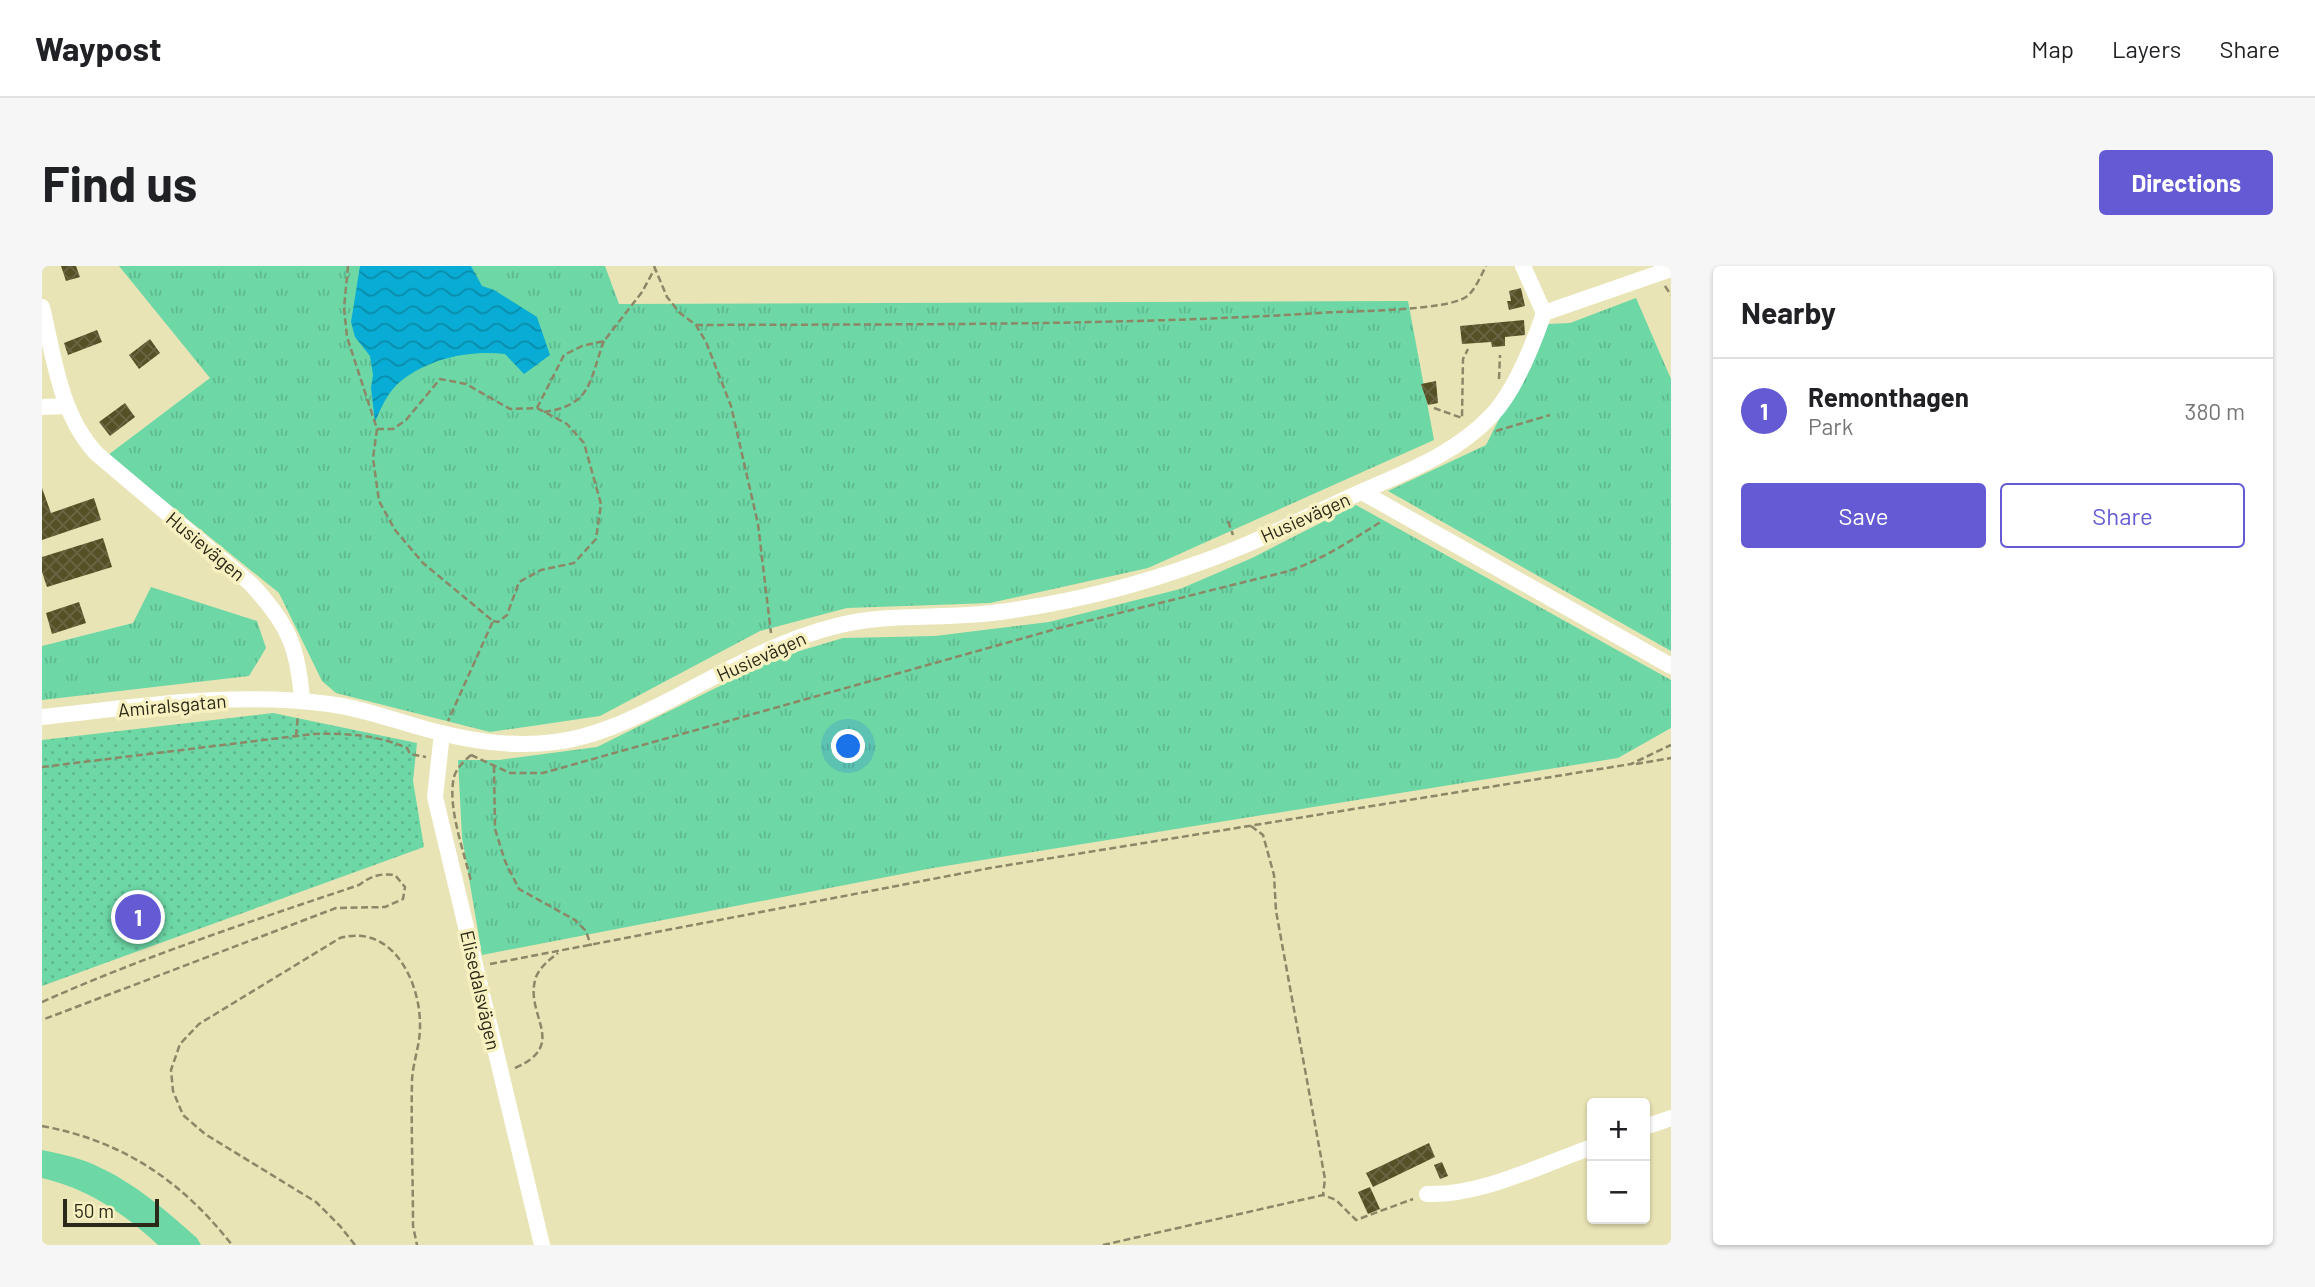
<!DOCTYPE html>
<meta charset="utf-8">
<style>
:root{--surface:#fff;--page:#f6f6f6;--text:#202124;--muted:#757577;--line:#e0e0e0;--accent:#645bd4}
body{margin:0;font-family:Barlow,sans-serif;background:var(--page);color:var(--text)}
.controls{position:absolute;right:21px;bottom:21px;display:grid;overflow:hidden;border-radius:7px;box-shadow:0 2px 5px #0004}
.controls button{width:63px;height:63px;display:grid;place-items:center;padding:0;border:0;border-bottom:2px solid var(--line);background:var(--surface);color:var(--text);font:35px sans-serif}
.scale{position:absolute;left:21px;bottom:18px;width:96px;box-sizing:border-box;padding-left:7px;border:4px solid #2b2917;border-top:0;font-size:19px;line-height:24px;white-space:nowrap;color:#2b2917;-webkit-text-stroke:5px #f7f1c2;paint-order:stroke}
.you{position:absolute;left:807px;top:481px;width:24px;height:24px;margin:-18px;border:5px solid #fff;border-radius:50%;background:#1a73e8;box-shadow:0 0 0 10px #1a73e833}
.badge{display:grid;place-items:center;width:46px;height:46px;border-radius:50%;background:var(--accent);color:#fff;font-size:23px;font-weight:700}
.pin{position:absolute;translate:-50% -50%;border:4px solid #fff;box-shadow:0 2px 7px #0006}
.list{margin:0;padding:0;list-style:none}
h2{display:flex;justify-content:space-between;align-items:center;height:91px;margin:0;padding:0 28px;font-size:30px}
h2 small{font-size:23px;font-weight:400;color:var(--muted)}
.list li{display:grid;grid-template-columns:46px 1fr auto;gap:21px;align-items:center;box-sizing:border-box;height:105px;padding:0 28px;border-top:2px solid var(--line)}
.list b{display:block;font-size:26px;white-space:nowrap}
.list p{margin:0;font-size:23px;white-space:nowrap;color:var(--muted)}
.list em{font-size:23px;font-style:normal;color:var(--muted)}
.actions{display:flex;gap:14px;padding:21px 28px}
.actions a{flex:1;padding:16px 0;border:2px solid var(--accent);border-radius:7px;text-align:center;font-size:24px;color:var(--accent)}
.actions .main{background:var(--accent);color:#fff}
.map{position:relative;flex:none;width:1629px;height:979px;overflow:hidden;border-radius:7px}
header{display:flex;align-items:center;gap:42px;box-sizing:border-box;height:98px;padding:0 35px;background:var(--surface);border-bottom:2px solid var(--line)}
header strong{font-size:33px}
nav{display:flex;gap:38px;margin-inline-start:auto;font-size:24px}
.intro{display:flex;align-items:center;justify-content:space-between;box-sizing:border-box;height:168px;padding:0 42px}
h1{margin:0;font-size:49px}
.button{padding:18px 32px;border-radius:7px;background:var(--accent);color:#fff;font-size:24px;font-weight:700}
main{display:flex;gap:42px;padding:0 42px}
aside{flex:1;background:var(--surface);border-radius:7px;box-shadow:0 2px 5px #0004}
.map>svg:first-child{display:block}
.grass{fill:url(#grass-tufts)}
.park{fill:url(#park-dots)}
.pitch{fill:#6dd7a6}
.water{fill:url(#water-waves)}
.building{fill:url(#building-cross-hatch)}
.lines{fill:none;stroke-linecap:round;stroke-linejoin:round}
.path{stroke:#8b8767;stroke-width:2.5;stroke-dasharray:7 3.5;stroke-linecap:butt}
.minor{stroke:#fff;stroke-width:16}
.labels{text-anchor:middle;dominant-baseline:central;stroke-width:7;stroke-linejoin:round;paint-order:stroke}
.street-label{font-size:19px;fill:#2b2917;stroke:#f7f1c2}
</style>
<header>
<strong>Waypost</strong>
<nav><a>Map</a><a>Layers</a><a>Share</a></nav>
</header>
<div class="intro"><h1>Find us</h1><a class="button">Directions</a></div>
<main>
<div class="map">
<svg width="1629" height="979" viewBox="0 0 1629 979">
<defs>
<pattern id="grass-tufts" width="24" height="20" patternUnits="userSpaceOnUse" patternTransform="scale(1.75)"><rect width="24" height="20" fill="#6dd7a6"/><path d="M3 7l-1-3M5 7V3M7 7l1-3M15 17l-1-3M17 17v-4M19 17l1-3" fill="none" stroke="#5fb98e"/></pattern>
<pattern id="park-dots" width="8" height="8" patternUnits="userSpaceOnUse" patternTransform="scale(1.75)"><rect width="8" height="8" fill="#6dd7a6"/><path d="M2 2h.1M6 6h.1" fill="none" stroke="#5fb98e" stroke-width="1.8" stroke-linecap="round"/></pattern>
<pattern id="water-waves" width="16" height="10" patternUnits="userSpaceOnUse" patternTransform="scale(1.75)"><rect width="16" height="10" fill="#09acd4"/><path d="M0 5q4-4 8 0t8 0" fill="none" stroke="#0a8cab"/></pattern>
<pattern id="building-cross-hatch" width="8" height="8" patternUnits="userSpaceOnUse" patternTransform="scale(1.75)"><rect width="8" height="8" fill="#555025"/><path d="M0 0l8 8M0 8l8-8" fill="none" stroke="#6a6643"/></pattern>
</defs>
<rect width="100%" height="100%" fill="#e9e4b5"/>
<g class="grass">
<polygon points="77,0 563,0 577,38 1366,35 1392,174 1106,302 948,337 805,342 718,365 558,450 448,466 294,427 280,415 237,327 66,189 168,112"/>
<polygon points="1594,32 1629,113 1629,385 1346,225 1444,179 1505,58 1528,57"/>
<polygon points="1314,239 1629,414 1629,462 1576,492 891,602 440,689 420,571 416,494 457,494 555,481 734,392 801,372 893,370 1007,356 1138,323 1210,292"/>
<polygon points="109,321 215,355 224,382 207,410 0,434 0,380 91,357"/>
</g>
<polygon class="park" points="231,447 375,477 371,515 382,581 0,720 0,474"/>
<path class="pitch" d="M0,884C14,887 29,890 43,895C87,912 120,941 155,972L159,979H116C82,947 46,923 0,912Z"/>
<path class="water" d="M318,0H429L440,20L452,24L495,51L508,89L482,108L463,88C428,84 388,92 359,115C346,125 339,142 333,156L329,122L331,109L328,90L313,71L309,56Z"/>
<g class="building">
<polygon points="19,0 34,0 38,11 24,15"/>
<polygon points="1479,22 1483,40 1467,44 1465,35 1469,35 1467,25"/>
<polygon points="1482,54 1483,69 1463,71 1463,80 1450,81 1449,76 1420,78 1418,60"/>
<polygon points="55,64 60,76 26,89 22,77"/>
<polygon points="108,73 118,87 97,103 87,89"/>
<polygon points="1394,115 1396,137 1386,139 1379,118"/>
<polygon points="83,137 93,151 68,170 57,156"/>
<polygon points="0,222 9,247 52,232 59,254 0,274"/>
<polygon points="61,272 70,301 5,321 0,306 0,291"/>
<polygon points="37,336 44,357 10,368 4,347"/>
<polygon points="1387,877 1393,891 1331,921 1324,907"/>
<polygon points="1400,896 1406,910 1398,913 1392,899"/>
<polygon points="1328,921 1338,943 1326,948 1316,926"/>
</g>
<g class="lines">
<g class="path">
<polyline points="306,0 302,42 305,71 335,163 331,192 337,235 353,264 381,297 451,355 406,455"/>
<polyline points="612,0 625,31 638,47 654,59 664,76 689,140 716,258 729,367"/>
<polyline points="1623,20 1629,29"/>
<path d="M654,59C867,58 1081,60 1293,46C1320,45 1405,44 1424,31C1433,25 1439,9 1444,0"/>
<polyline points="1457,113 1458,89"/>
<polyline points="1392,142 1420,152 1421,93 1426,83"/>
<path d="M502,146C551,139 547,114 562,75"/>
<polyline points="335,163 351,163 364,154 398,113 424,118 468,143 495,142 522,89 540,80 562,75 600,26 612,4"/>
<polyline points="1454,165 1508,149"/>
<polyline points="1186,255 1191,269"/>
<polyline points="451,355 456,356 465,349 477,316 499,304 532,297 554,273 559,238 542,177 525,158 495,142"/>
<polyline points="254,470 256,449"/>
<path d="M429,489L468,507H501L1021,361L1247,305C1281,293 1310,274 1340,255"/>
<path d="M429,489C422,495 414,503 412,511C405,540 422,586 429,615"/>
<polyline points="1594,498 1629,492"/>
<polyline points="452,500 453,563 463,595 477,623 533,654 544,665 549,680"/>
<path d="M0,501L271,468C302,467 337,469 365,482L368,488L384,491"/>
<polyline points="1209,560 1221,569 1232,609 1234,645 1283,913 1281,929"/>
<polyline points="448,698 948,602 1589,498 1629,479"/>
<path d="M0,736C103,690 210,655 317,619C329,610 338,607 353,609L363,621L361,633L343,641L294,642L0,754"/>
<path d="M473,802C528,778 481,749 494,711C498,701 507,694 516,687"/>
<path d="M0,860C81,875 140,915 190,979"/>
<path d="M313,979L298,960L274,936L163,868L141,849L131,825L129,804L138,778L157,758L298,672C351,657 379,717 378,761C378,779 371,796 370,814C369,863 371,912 371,960L375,979"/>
<polyline points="1061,979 1281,929 1294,934 1314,954 1371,933"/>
</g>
<g class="minor">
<polyline points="1481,0 1502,47"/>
<path d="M0,41C12,91 18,149 55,188L209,318C246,358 256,380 260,434"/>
<polyline points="1502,47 1629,3"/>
<polyline points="0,141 25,140"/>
<polyline points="1320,226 1629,400"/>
<path d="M0,451C95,441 192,425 287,438C326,443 361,458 399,467C435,476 476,481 513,476C555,471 592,452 628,434C682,406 734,375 794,360C847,346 903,354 958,346C1025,337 1094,320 1157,297C1209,279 1258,254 1308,231C1358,208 1412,190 1450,149C1473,124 1491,79 1502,47"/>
<polyline points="400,467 393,531 500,979"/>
<polyline points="1603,861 1629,852"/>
<path d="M1385,928C1439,930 1499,899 1550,881"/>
</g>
</g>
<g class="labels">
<g class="street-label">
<text transform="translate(1263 251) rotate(-24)">Husievägen</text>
<text transform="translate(164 280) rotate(40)">Husievägen</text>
<text transform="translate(719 390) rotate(-24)">Husievägen</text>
<text transform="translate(130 439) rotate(-5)">Amiralsgatan</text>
<text transform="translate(439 724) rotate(77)">Elisedalsvägen</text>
</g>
</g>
</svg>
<div class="controls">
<button>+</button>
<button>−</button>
</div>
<div class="scale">50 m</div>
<div class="you"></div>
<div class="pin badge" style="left:96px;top:651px">1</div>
</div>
<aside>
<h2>Nearby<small></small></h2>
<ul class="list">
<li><span class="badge">1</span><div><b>Remonthagen</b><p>Park</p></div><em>380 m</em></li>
</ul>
<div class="actions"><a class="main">Save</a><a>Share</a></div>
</aside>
</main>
